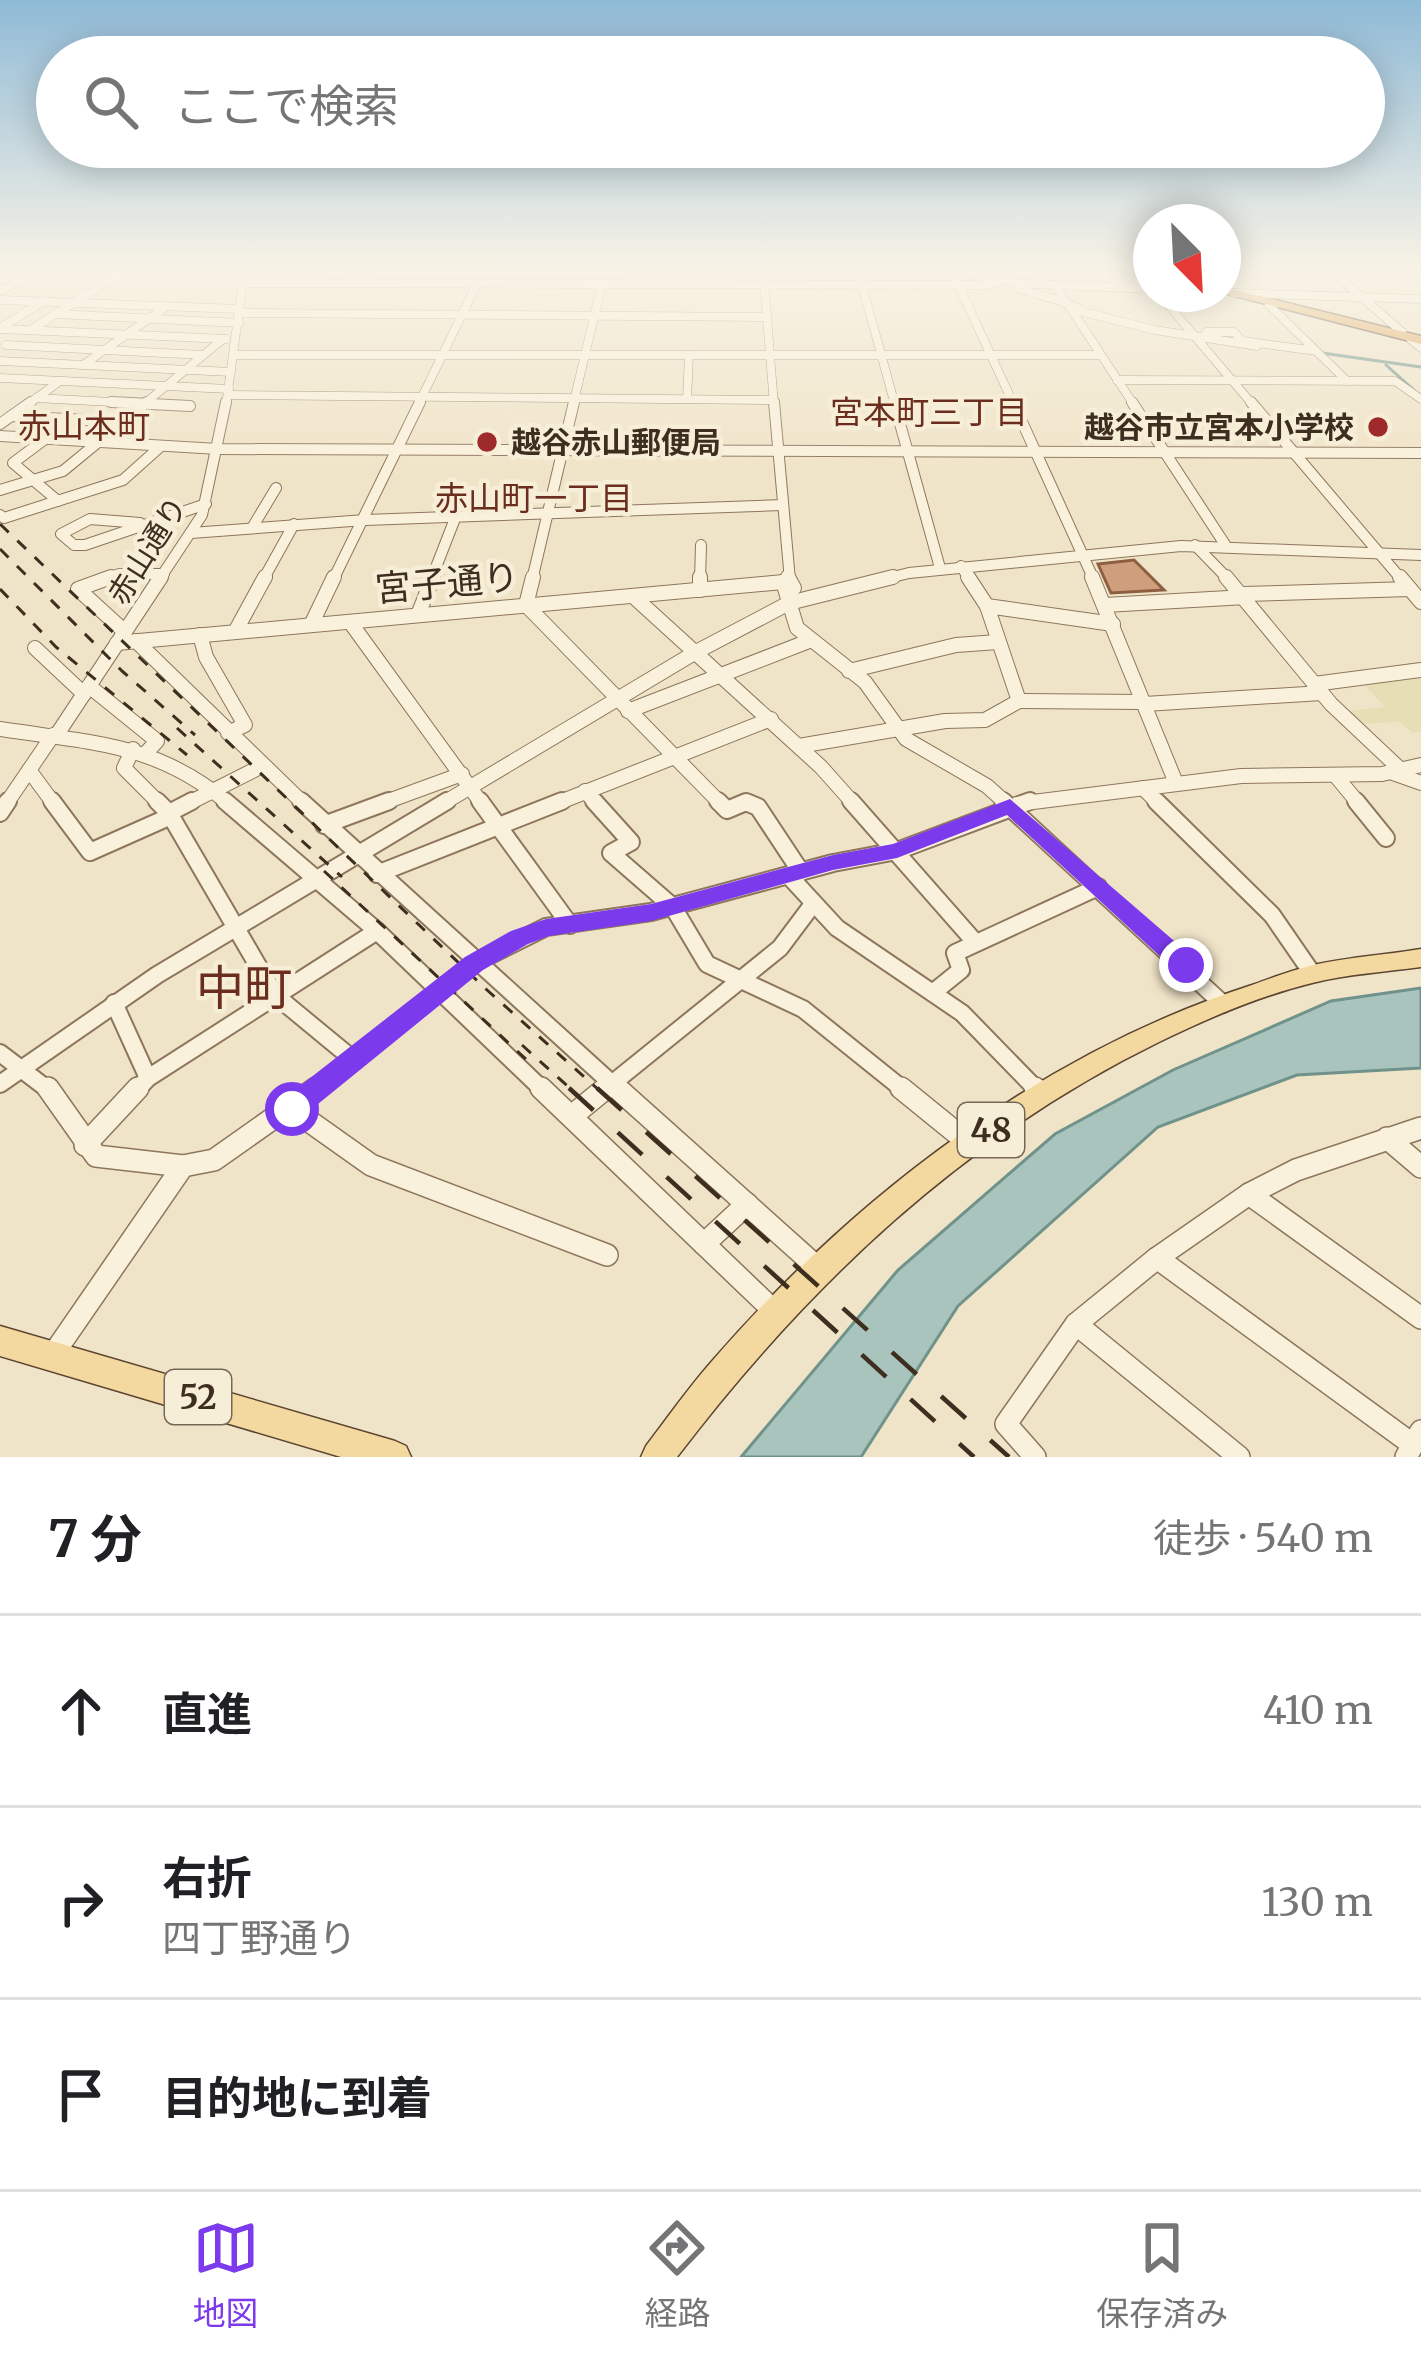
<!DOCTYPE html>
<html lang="ja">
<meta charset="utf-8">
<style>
:root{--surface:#fff;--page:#f6f6f6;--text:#202124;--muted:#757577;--line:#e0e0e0;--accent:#7c3aed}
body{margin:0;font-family:Merriweather,"Noto Sans JP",serif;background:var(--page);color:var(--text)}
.compass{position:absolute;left:1133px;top:204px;width:108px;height:108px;border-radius:50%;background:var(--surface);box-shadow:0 6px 30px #0003;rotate:156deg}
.stop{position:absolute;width:36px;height:36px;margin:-27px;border:9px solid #7c3aed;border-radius:50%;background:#fff}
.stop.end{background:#7c3aed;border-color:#fff;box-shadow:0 3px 12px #0008}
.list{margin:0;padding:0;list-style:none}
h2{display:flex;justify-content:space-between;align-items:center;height:156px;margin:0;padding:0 48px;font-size:51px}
h2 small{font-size:39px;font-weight:400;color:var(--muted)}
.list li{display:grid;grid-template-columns:78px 1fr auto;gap:36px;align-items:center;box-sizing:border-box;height:192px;padding:0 48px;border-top:3px solid var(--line)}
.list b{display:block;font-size:45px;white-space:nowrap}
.list p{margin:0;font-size:39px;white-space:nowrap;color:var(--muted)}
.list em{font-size:39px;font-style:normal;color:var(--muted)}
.icon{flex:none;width:66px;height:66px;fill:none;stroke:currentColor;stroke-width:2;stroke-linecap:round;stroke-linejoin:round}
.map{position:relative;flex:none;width:1421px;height:1457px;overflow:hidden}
.search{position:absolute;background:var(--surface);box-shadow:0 6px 30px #0003;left:36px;right:36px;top:36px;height:132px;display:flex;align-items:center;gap:30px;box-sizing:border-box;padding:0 42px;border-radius:66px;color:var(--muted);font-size:45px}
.sheet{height:732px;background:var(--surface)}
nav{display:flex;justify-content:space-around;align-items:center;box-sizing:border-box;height:168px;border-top:3px solid var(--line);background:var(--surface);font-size:33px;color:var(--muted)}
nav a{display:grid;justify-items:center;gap:6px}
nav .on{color:var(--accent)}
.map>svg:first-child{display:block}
.farmland{fill:#e6deb5}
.water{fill:#a9c4bc;stroke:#6f938a;stroke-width:3}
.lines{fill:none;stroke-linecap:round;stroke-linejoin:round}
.stream{stroke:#6f938a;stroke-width:3}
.building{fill:#cf9f7d;stroke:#8d5f41;stroke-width:3}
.minor-far4-casing{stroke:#8d765c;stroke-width:9}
.minor-far3-casing{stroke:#8d765c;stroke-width:12}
.minor-far2-casing{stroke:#8d765c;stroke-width:16}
.minor-far1-casing{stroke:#8d765c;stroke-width:20}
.minor-casing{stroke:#8d765c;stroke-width:24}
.major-casing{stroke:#5b4430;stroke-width:3}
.highway-casing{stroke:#5b4430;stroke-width:3}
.minor-far4{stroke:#faf1dc;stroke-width:8}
.minor-far3{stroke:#faf1dc;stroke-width:10}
.minor-far2{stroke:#faf1dc;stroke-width:14}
.minor-far1{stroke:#faf1dc;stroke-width:16}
.minor{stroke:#faf1dc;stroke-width:21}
.major{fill:#f3d9a0;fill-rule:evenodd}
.highway{fill:#e0a458;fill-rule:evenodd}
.rail-far1{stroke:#3d2e20;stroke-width:3;stroke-dasharray:12 12;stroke-linecap:butt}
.rail{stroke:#3d2e20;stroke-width:4.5;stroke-dasharray:33 33;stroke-linecap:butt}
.route{fill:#7c3aed}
.poi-dot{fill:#9e2a2b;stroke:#f7eed8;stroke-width:4.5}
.labels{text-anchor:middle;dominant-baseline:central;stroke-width:9;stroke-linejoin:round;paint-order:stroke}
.far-poi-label{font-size:30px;font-weight:bold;fill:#3d2e20;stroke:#f7eed8;text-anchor:end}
.far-street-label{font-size:30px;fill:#3d2e20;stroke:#f7eed8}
.far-neighbourhood-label{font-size:33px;fill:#6b2e1e;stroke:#f7eed8}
.shield{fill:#f7eed8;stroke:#756857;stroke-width:3}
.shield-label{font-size:33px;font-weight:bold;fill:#3d2e20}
.street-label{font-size:36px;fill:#3d2e20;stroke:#f7eed8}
.near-neighbourhood-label{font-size:48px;fill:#6b2e1e;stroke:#f7eed8}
</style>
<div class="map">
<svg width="1421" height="1457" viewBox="0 0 1421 1457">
<rect width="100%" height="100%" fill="#f0e4c8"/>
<polygon class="farmland" points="1421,674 1421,732 1412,732 1399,722 1363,724 1345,711 1385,707 1363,683"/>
<polygon class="water" points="1421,988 1421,1068 1297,1075 1158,1127 958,1306 861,1457 741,1457 898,1270 1055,1134 1173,1070 1331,1001"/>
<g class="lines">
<g class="stream">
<polyline points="1322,353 1421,367"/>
<polyline points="1386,365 1415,391"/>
</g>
</g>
<polygon class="building" points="1134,560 1164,590 1111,593 1098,564"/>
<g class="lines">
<defs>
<g id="minor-far4">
<polyline points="763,267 774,405"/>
<polyline points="857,267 881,354"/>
<polyline points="950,267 1014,405"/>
<polyline points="950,267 997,281"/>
<polyline points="1079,267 1127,285"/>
<polyline points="1342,267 1342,280 1402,332"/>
<polyline points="1346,267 1421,274"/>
<polyline points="0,268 38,269"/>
<polyline points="37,269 122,273"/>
<polyline points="242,283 989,285 1044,267"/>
<polyline points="1012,283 1151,289"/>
<polyline points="1055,285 1067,304 1079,308"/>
<polyline points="1018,288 1066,303"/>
<polyline points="0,291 42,267"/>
<polyline points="1234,293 1421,299"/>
<polyline points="1159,294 1253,405"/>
<polyline points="0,300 240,309"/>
<polyline points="1269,305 1347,381"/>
<polyline points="240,313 766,317"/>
<polyline points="56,314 239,323"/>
<polyline points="3,326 44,301"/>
<polyline points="0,329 226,339"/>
<polyline points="30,330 132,267"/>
<polyline points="1206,332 1234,332 1242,341 1316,351"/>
<polyline points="1411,340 1421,348"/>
<polyline points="6,345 203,355"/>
<polyline points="881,354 895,405"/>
<polyline points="234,355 990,355"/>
<polyline points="990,355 1101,355"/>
<polyline points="0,361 231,372"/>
<polyline points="83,365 167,306"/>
<polyline points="0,378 229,389"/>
<polyline points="1117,380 1395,381 1421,399"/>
<polyline points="228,395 773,400"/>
<polyline points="36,398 169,405"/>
<polyline points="687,399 689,355"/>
<polyline points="27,405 60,381"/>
<polyline points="143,405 223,339"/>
<polyline points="226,405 245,267"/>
<polyline points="418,405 477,284"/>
<polyline points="573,405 602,284"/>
<polyline points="1134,405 1071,309 1155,330 1257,346"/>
</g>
<g id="minor-far3">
<polyline points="111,402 190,406"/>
<polyline points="774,402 790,580"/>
<polyline points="894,402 940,568"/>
<polyline points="1013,402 1094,580"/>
<polyline points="1132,402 1226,546"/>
<polyline points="1251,402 1402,580"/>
<polyline points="11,416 121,422"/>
<polyline points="0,424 31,402"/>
<polyline points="0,436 218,449 1421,453"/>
<polyline points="45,439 13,463 58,501"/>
<polyline points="0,490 63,471 147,402"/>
<polyline points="0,515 4,518 123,480 161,446"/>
<polyline points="140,523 90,519 61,534 74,545 85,545 206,504"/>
<polyline points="252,528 276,488"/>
<polyline points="191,533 365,520 782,505"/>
<polyline points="1195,545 1229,580"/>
<polyline points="961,566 970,580"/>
<polyline points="103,580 119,574 164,574"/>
<polyline points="159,580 202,515 226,402"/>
<polyline points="263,580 294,524"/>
<polyline points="333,580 420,402"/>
<polyline points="431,580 456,516"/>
<polyline points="532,580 574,402"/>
<polyline points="700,580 701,545"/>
<polyline points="881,580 909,573 1181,546 1421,555"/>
</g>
<g id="minor-far2">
<polyline points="111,577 78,589 124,631"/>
<polyline points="533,577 526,605 721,804"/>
<polyline points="788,577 794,588"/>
<polyline points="968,577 987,606"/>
<polyline points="1092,577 1176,783"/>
<polyline points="1226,577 1331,704 1400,769"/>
<polyline points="1400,577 1421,602"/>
<polyline points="783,582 797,628 865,682 906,739 987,786 1007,804"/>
<polyline points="700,590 700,577"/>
<polyline points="1243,594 1410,589"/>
<polyline points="633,596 821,767 854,804"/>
<polyline points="1105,605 1246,597"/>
<polyline points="418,615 433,577"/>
<polyline points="350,622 482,804"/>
<polyline points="311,625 334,577"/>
<polyline points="235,632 265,577"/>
<polyline points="200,635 206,657 245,725 228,733"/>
<polyline points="136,641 304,804"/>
<polyline points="117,643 783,582"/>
<polyline points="35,648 84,694"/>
<polyline points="849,671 956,645 998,642"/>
<polyline points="1314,684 1421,670"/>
<polyline points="89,686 157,741 146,753"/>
<polyline points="1019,701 1144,702"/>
<polyline points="1145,704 1322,693"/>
<polyline points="628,711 809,641"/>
<path d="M0,729C90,743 156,742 229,804"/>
<polyline points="56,736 161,577"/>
<polyline points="799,746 945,721 985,720 1019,701 987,606 1113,624"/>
<polyline points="133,749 124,768 160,804"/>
<polyline points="29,770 54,804"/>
<polyline points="1390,772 1421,783"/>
<polyline points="1335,775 1359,804"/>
<polyline points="1143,788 1159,804"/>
<polyline points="585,791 597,804"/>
<polyline points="6,804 53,735"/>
<polyline points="187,804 262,766"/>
<polyline points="380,804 462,774"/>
<polyline points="442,804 696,652 789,603 893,577"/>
<polyline points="555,804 771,719"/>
<polyline points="741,804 751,804"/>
<polyline points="1017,804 1241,776 1382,774 1421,765"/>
</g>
<g id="minor-far1">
<polyline points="52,801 90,852 171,816"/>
<polyline points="157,801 169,813 275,995 355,1061"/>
<polyline points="225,801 377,931 544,1091"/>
<polyline points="301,801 620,1091"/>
<polyline points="480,801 570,925"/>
<polyline points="594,801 631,842 611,853 673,907 707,964 803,1009 905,1091"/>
<polyline points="718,801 727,810 746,802 758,807 801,872"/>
<polyline points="851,801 975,942"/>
<polyline points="1003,801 1223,1004"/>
<polyline points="1156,801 1272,915 1312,973"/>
<polyline points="1356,801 1386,838"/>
<polyline points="0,813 8,801"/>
<polyline points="169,813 192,801"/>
<polyline points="324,825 389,801"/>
<polyline points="377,874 562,801"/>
<polyline points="789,876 837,928 962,1013 1038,1091"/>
<polyline points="935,991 961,970 955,953 1098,887"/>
<polyline points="114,1003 148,1078"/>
<polyline points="0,1053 50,1091"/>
<polyline points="0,1084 157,975 447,801"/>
<polyline points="136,1091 148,1078 377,931"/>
<polyline points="312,1091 474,963 546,927 651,912 833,863 897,851 1030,801"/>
<polyline points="603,1091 780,948 810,908"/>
</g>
<g id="minor">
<polyline points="48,1088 96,1156 183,1166 214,1160 316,1088"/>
<polyline points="541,1088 775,1312"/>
<polyline points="617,1088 818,1268"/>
<polyline points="901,1088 970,1144"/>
<polyline points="1035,1088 1041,1094"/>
<polyline points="292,1109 371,1165 607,1255"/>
<polyline points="573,1115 606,1088"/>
<polyline points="1387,1138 1421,1167"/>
<polyline points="85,1145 138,1088"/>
<polyline points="1249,1194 1421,1318"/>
<polyline points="704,1244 747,1204"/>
<polyline points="1157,1258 1412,1444"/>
<polyline points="1076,1324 1239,1457"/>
<polyline points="52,1356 183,1166"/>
<polyline points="1035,1457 1006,1424 1076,1324 1157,1258 1249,1194 1296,1170 1421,1128"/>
<polyline points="1406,1457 1421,1431"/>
</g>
<g id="major">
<path d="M1421,949V967C1385,972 1347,974 1312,983C1259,996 1208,1018 1159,1042C963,1138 808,1285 677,1457H641L646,1446C668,1417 689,1387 713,1360C856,1195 1044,1052 1252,985C1272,978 1292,970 1313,965C1348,957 1385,955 1421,949Z"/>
<polygon points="0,1326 395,1441 406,1446 411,1457 341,1457 0,1356"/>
</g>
<g id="highway">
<polygon points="1113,267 1151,272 1151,278 1114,269"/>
<polygon points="1223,287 1421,336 1421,344 1223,293"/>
</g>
</defs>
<use href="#minor-far4" class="minor-far4-casing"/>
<use href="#minor-far3" class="minor-far3-casing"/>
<use href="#minor-far2" class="minor-far2-casing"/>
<use href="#minor-far1" class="minor-far1-casing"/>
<use href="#minor" class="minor-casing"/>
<use href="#major" class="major-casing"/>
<use href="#highway" class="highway-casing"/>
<use href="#minor-far4" class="minor-far4"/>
<use href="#minor-far3" class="minor-far3"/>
<use href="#minor-far2" class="minor-far2"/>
<use href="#minor-far1" class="minor-far1"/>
<use href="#minor" class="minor"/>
<use href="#major" class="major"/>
<use href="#highway" class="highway"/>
<g class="rail-far1">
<polyline points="0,524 487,990 600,1091"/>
<polyline points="0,549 122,671 195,735"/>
<polyline points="0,589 56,647 187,755"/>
<polyline points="177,728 342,877"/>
<polyline points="324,871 530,1063"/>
<polyline points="522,1045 573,1091"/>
</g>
<g class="rail">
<polyline points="569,1088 974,1457"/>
<polyline points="597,1088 1009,1457"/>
</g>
</g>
<linearGradient id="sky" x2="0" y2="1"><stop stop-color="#8fbad6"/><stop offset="0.57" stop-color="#f8f3e6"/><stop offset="1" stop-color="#f8f3e6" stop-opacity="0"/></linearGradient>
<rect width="1421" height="471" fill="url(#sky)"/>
<polygon class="route" points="1010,799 1195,959 1195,972 1177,972 1007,815 897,858 833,870 651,921 549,936 528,944 483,970 302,1117 282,1117 278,1109 282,1100 465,957 511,931 546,919 651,904 833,855 893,844"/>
<g class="poi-dot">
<circle cx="1378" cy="427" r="12"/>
<circle cx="487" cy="442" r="12"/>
</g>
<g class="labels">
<g class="far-poi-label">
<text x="1354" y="427">越谷市立宮本小学校</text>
<text x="511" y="442" text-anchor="start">越谷赤山郵便局</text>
</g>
<g class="far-street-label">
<text transform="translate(147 550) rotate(-58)">赤山通り</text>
</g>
<g class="far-neighbourhood-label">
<text x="929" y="412">宮本町三丁目</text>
<text x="84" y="426">赤山本町</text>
<text x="534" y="498">赤山町一丁目</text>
</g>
<g class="shield">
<rect x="958" y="1103" width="66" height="54" rx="9"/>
<rect x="165" y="1370" width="66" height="54" rx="9"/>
</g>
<g class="shield-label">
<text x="991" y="1130">48</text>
<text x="198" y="1397">52</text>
</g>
<g class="street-label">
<text transform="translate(447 583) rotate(-5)">宮子通り</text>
</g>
<g class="near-neighbourhood-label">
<text x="244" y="988">中町</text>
</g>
</g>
</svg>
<svg class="compass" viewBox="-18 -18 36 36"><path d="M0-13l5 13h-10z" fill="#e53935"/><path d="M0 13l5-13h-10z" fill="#757577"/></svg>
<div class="stop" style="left:292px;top:1109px"></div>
<div class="stop end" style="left:1186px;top:965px"></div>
<div class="search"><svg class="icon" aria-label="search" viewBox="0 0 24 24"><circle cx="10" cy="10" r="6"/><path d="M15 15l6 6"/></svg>ここで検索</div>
</div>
<section class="sheet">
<h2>7 分<small>徒歩 · 540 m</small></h2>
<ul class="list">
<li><svg class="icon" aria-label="ahead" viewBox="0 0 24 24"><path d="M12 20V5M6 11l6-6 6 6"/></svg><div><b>直進</b></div><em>410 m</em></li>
<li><svg class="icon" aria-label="right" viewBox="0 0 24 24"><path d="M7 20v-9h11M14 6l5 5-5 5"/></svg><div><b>右折</b><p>四丁野通り</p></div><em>130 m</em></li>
<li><svg class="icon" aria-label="arrive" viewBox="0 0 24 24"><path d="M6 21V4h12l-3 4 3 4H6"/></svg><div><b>目的地に到着</b></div></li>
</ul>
</section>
<nav>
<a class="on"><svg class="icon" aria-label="map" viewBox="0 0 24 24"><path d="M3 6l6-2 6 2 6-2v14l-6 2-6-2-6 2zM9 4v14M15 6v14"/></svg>地図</a>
<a><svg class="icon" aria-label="directions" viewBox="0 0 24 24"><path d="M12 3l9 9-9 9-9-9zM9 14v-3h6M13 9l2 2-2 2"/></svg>経路</a>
<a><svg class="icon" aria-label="saved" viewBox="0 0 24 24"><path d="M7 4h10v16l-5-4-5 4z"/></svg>保存済み</a>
</nav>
